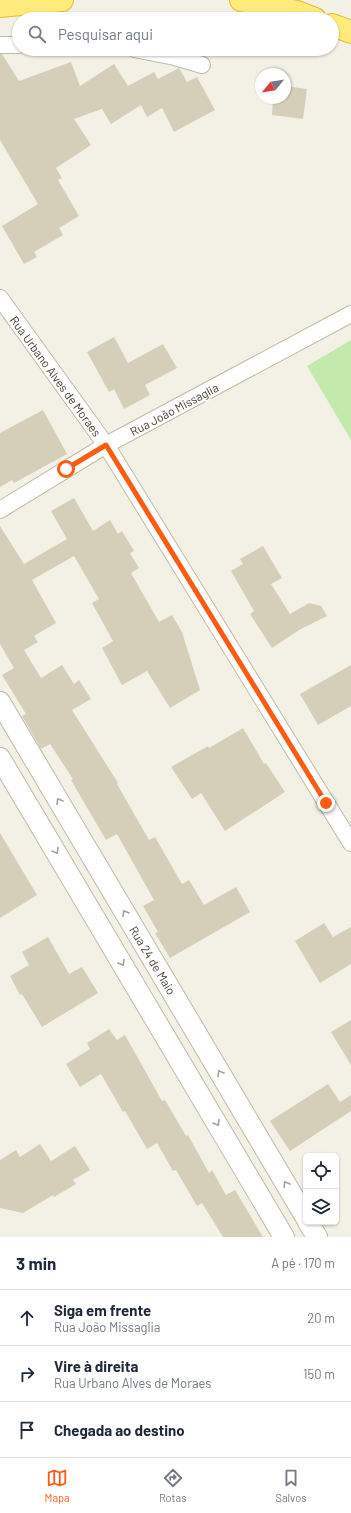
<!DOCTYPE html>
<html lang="pt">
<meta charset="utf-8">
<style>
:root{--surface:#fff;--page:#f2f2f3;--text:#1f2937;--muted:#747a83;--line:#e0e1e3;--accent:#ff5b11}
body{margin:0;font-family:Barlow,sans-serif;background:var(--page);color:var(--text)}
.controls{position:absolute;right:12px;bottom:12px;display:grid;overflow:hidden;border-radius:6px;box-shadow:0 1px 3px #0004}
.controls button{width:36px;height:36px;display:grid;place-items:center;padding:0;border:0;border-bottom:1px solid var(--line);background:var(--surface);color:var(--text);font:20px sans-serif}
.compass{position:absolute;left:255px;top:68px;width:36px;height:36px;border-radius:50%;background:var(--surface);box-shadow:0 1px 3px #0004;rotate:240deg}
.stop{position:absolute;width:12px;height:12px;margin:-9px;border:3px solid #ff5b11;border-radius:50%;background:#fff}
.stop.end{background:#ff5b11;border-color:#fff;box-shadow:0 1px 4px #0008}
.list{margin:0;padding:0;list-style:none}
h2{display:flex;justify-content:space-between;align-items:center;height:52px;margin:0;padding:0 16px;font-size:17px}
h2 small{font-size:13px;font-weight:400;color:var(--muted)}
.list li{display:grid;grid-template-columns:26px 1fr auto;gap:12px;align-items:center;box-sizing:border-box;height:56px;padding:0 16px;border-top:1px solid var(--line)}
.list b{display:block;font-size:15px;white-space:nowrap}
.list p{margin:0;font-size:13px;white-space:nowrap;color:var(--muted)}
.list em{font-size:13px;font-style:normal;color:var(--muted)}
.icon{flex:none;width:22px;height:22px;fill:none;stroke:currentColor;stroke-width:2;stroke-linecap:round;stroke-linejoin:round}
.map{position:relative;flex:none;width:351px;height:1237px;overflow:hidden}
.search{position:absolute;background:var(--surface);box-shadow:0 1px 3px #0004;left:12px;right:12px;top:12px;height:44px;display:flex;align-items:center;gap:10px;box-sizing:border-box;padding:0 14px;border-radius:22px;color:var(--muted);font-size:15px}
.sheet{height:220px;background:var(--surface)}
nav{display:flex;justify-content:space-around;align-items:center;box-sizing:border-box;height:56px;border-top:1px solid var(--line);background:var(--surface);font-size:11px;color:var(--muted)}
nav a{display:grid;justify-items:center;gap:2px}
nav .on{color:var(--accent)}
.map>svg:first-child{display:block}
.green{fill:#c4e9ad}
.building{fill:#d5cfba}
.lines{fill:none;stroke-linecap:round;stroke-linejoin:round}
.minor-casing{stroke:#bfbba8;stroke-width:18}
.tertiary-casing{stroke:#bfbba8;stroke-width:22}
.trunk-casing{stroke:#e2bd31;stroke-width:24}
.minor{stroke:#fff;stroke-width:16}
.tertiary{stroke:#fff;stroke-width:20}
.trunk{stroke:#ffea7c;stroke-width:22}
.oneway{stroke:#a2a09a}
.route{stroke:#ff5b11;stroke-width:5}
.labels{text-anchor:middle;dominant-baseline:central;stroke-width:3.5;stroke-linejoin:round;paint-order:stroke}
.street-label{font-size:12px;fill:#464235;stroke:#fff}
</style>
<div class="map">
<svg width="351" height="1237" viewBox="0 0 351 1237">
<rect width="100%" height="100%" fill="#f3f1e5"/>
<polygon class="green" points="351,340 351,440 307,366"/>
<g class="building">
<polygon points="0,54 2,54 19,81 71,62 80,86 114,64 128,86 154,72 158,79 179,68 187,82 197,77 215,110 174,132 162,108 147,117 141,105 111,124 102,109 74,119 91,145 56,168 62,178 58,180 79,216 59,228 63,235 34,252 37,257 24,264 2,226 38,204 0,140"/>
<polygon points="285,86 307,89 303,119 272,115 273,98 285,98"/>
<polygon points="114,337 128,363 163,344 177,368 145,385 150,395 124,409 114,389 109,392 87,352"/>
<polygon points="43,410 67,454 14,483 12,480 0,487 0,433"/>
<polygon points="74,498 93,531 110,520 118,534 122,531 134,551 130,553 139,568 131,573 159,622 172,615 182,632 200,690 170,708 147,671 122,685 102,648 113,641 92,603 99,599 74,556 32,580 56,623 34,636 38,642 24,650 41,678 62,665 74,684 79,680 91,699 72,710 118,783 117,784 149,840 155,837 182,884 189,880 204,905 236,887 250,912 170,958 155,933 158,932 143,906 154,900 117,834 106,840 71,780 73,779 50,744 41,749 22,716 26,714 2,675 14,668 0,644 0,526 24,564 67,539 51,511"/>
<polygon points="263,546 282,578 271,584 290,614 309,603 321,606 327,616 299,630 272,648 250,614 254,611 231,571 243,564 240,559"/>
<polygon points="351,665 351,706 318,725 300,694"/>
<polygon points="243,728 264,764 266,763 285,792 225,831 201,793 192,799 171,767 208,746 209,748"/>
<polygon points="0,833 37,895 0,918"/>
<polygon points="324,923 333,937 351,927 351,964 320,983 295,941"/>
<polygon points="48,937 69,974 82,967 98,993 42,1027 22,994 20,995 10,976 29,965 22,952"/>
<polygon points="351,1020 351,1065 331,1032"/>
<polygon points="109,1029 117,1040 125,1035 162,1101 165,1100 186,1136 188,1135 209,1173 212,1170 226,1195 235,1190 263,1237 223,1237 202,1203 197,1206 176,1170 173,1171 157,1143 147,1149 125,1111 123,1112 101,1074 80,1087 66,1064 90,1049 87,1043"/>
<polygon points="328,1084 340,1102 351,1095 351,1111 290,1151 270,1121"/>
<polygon points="40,1144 51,1161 75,1146 90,1170 73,1180 76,1184 54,1197 53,1195 23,1213 0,1208 0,1160 16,1150 20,1157"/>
</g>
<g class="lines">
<defs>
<g id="minor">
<polyline points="0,45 19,45"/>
<polyline points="134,49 175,57 202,65"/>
<polyline points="0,298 106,445 351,843"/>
<polyline points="0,510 106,445 351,314"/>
</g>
<g id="tertiary">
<polyline points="0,702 306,1218"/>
<polyline points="0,758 284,1237"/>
<polyline points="308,1222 317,1237"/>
</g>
<g id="trunk">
<polyline points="241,0 297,12 315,19"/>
<polyline points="0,6 62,0"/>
<polyline points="332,25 351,32"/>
</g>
</defs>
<use href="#minor" class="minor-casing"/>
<use href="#tertiary" class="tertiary-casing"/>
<use href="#trunk" class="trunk-casing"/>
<use href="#minor" class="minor"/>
<use href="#tertiary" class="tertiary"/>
<use href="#trunk" class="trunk"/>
</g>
<defs><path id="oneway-chevron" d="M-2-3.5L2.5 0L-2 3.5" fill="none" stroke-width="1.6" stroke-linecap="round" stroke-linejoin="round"/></defs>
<g class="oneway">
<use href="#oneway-chevron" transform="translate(59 801) rotate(-121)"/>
<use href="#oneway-chevron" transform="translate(56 851) rotate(59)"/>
<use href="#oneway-chevron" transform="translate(125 913) rotate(-121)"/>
<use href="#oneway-chevron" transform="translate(122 963) rotate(59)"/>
<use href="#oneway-chevron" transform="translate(220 1073) rotate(-121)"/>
<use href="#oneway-chevron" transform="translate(217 1123) rotate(59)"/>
<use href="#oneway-chevron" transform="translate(286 1184) rotate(-121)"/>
</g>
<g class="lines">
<polyline class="route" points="66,469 106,445 326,803"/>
</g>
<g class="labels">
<g class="street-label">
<text transform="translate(56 376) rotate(54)">Rua Urbano Alves de Moraes</text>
<text transform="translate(174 409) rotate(-28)">Rua João Missaglia</text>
<text transform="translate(153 960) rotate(59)">Rua 24 de Maio</text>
</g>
</g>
</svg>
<div class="controls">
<button><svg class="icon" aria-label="locate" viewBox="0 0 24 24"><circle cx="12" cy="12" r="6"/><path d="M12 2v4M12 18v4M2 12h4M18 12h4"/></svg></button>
<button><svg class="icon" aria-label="layers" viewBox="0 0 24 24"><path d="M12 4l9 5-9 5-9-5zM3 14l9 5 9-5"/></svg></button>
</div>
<svg class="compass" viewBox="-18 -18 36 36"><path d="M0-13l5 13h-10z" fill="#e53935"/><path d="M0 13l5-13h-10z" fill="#747a83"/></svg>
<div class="stop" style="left:66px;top:469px"></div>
<div class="stop end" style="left:326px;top:803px"></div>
<div class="search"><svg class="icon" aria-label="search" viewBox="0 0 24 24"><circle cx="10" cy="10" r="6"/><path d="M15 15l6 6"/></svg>Pesquisar aqui</div>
</div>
<section class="sheet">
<h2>3 min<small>A pé · 170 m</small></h2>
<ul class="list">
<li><svg class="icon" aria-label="ahead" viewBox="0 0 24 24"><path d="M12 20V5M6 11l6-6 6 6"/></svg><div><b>Siga em frente</b><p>Rua João Missaglia</p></div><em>20 m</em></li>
<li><svg class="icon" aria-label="right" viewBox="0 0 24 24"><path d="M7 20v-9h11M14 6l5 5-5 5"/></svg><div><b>Vire à direita</b><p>Rua Urbano Alves de Moraes</p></div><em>150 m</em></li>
<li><svg class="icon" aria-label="arrive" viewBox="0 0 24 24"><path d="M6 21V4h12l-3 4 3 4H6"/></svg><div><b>Chegada ao destino</b></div></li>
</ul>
</section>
<nav>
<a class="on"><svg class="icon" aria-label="map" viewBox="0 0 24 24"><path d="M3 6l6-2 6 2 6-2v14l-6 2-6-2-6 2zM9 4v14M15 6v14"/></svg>Mapa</a>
<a><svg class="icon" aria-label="directions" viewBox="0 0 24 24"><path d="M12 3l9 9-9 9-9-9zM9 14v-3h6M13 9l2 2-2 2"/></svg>Rotas</a>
<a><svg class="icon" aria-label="saved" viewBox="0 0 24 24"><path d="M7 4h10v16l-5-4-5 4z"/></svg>Salvos</a>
</nav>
